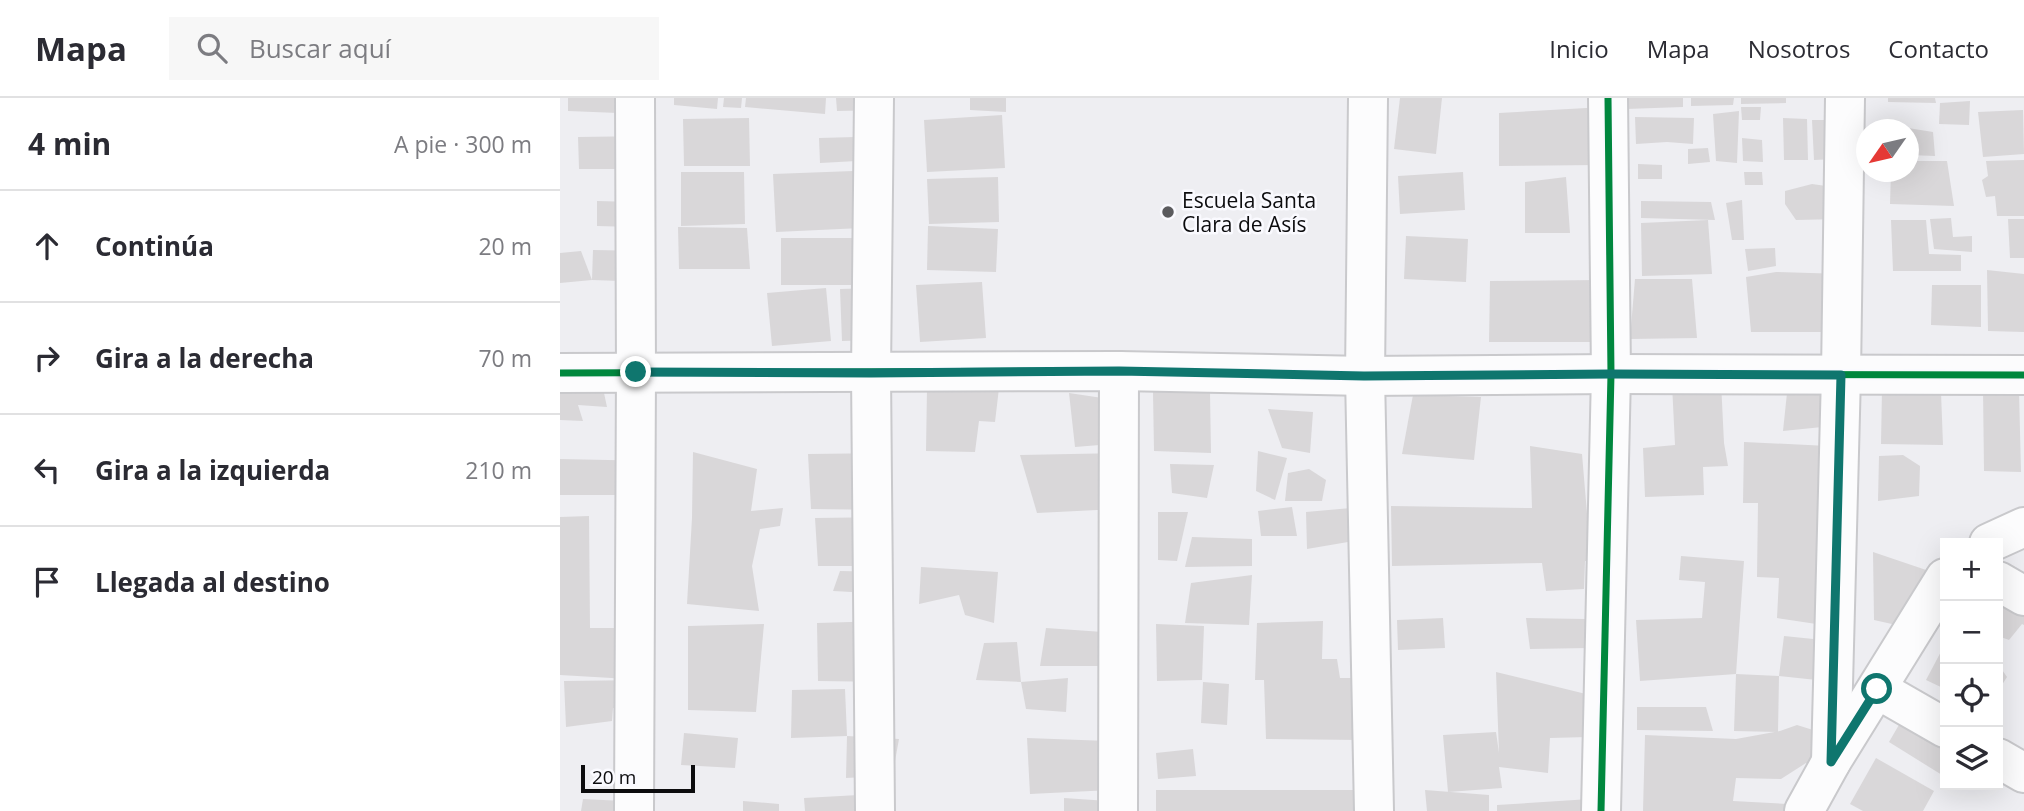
<!DOCTYPE html>
<html lang="es">
<meta charset="utf-8">
<style>
:root{--surface:#fff;--page:#f7f7f7;--text:#2b2b33;--muted:#7c7c81;--line:#e1e1e2}
body{margin:0;font-family:"Open Sans",sans-serif;background:var(--page);color:var(--text)}
.controls{position:absolute;right:21px;bottom:21px;display:grid;overflow:hidden;border-radius:0px;box-shadow:0 7px 28px #0002}
.controls button{width:63px;height:63px;display:grid;place-items:center;padding:0;border:0;border-bottom:2px solid var(--line);background:var(--surface);color:var(--text);font:35px sans-serif}
.compass{position:absolute;left:1296px;top:21px;width:63px;height:63px;border-radius:50%;background:var(--surface);box-shadow:0 7px 28px #0002;rotate:236deg}
.scale{position:absolute;left:21px;bottom:18px;width:114px;box-sizing:border-box;padding-left:7px;border:4px solid #0c0c0e;border-top:0;font-size:19px;line-height:24px;white-space:nowrap;color:#0c0c0e;-webkit-text-stroke:5px #fafaff;paint-order:stroke}
.stop{position:absolute;width:21px;height:21px;margin:-16px;border:5px solid #0f766e;border-radius:50%;background:#fff}
.stop.end{background:#0f766e;border-color:#fff;box-shadow:0 2px 7px #0008}
.list{margin:0;padding:0;list-style:none}
h2{display:flex;justify-content:space-between;align-items:center;height:91px;margin:0;padding:0 28px;font-size:30px}
h2 small{font-size:23px;font-weight:400;color:var(--muted)}
.list li{display:grid;grid-template-columns:46px 1fr auto;gap:21px;align-items:center;box-sizing:border-box;height:112px;padding:0 28px;border-top:2px solid var(--line)}
.list b{display:block;font-size:26px;white-space:nowrap}
.list em{font-size:23px;font-style:normal;color:var(--muted)}
.icon{flex:none;width:38px;height:38px;fill:none;stroke:currentColor;stroke-width:2;stroke-linecap:round;stroke-linejoin:round}
.map{position:relative;flex:none;width:1464px;height:713px;overflow:hidden}
header{display:flex;align-items:center;gap:42px;box-sizing:border-box;height:98px;padding:0 35px;background:var(--surface);border-bottom:2px solid var(--line)}
header strong{font-size:33px}
nav{display:flex;gap:38px;margin-inline-start:auto;font-size:24px}
.search{width:490px;height:63px;background:var(--page);display:flex;align-items:center;gap:18px;box-sizing:border-box;padding:0 24px;border-radius:0px;color:var(--muted);font-size:26px}
main{display:flex}
aside{flex:1;background:var(--surface)}
.map>svg:first-child{display:block}
.building{fill:#d9d7d9}
.lines{fill:none;stroke-linecap:round;stroke-linejoin:round}
.minor-casing{stroke:#c9c9cc;stroke-width:42}
.minor{stroke:#fcfcfd;stroke-width:38}
.cycleway-casing{stroke:#fafaff;stroke-width:11}
.cycleway{stroke:#00873e;stroke-width:7}
.route{stroke:#0f766e;stroke-width:9}
.poi-dot{fill:#5b5b5e;stroke:#fafaff;stroke-width:2.5}
.labels{text-anchor:middle;dominant-baseline:central;stroke-width:5;stroke-linejoin:round;paint-order:stroke}
.poi-label{font-size:21px;fill:#0c0c0e;stroke:#fafaff;text-anchor:start}
</style>
<header>
<strong>Mapa</strong>
<div class="search"><svg class="icon" aria-label="search" viewBox="0 0 24 24"><circle cx="10" cy="10" r="6"/><path d="M15 15l6 6"/></svg>Buscar aquí</div>
<nav><a>Inicio</a><a>Mapa</a><a>Nosotros</a><a>Contacto</a></nav>
</header>
<main>
<aside>
<h2>4 min<small>A pie · 300 m</small></h2>
<ul class="list">
<li><svg class="icon" aria-label="ahead" viewBox="0 0 24 24"><path d="M12 20V5M6 11l6-6 6 6"/></svg><div><b>Continúa</b></div><em>20 m</em></li>
<li><svg class="icon" aria-label="right" viewBox="0 0 24 24"><path d="M7 20v-9h11M14 6l5 5-5 5"/></svg><div><b>Gira a la derecha</b></div><em>70 m</em></li>
<li><svg class="icon" aria-label="left" viewBox="0 0 24 24"><path d="M17 20v-9H6M10 6l-5 5 5 5"/></svg><div><b>Gira a la izquierda</b></div><em>210 m</em></li>
<li><svg class="icon" aria-label="arrive" viewBox="0 0 24 24"><path d="M6 21V4h12l-3 4 3 4H6"/></svg><div><b>Llegada al destino</b></div></li>
</ul>
</aside>
<div class="map">
<svg width="1464" height="713" viewBox="0 0 1464 713">
<rect width="100%" height="100%" fill="#eeeef2"/>
<g class="building">
<polygon points="8,0 59,0 58,15 8,13"/>
<polygon points="114,0 158,0 157,11 114,7"/>
<polygon points="164,0 182,0 181,10 163,9"/>
<polygon points="186,0 266,0 265,16 185,9"/>
<polygon points="276,0 325,0 326,12 277,13"/>
<polygon points="410,0 446,0 446,14 410,12"/>
<polygon points="840,0 882,0 876,56 834,51"/>
<polygon points="1067,0 1123,0 1123,9 1066,11"/>
<polygon points="1131,0 1174,0 1173,7 1131,8"/>
<polygon points="1181,0 1226,0 1226,5 1181,6"/>
<polygon points="1328,0 1375,0 1376,5 1328,4"/>
<polygon points="1410,3 1409,27 1379,26 1380,5"/>
<polygon points="1044,9 1038,67 939,68 939,15"/>
<polygon points="1181,9 1201,9 1200,22 1182,22"/>
<polygon points="1463,12 1464,56 1423,59 1418,14"/>
<polygon points="1179,13 1177,65 1156,63 1153,16"/>
<polygon points="442,17 445,70 367,74 364,22"/>
<polygon points="1075,19 1134,20 1133,46 1107,44 1076,46"/>
<polygon points="189,20 190,68 124,68 123,21"/>
<polygon points="1223,20 1247,21 1248,62 1224,62"/>
<polygon points="1252,22 1276,22 1275,61 1254,62"/>
<polygon points="1348,30 1373,34 1375,58 1349,57"/>
<polygon points="88,38 88,71 19,71 18,39"/>
<polygon points="295,39 297,63 260,65 259,40"/>
<polygon points="1182,40 1202,42 1203,64 1183,63"/>
<polygon points="1148,50 1150,64 1128,66 1128,51"/>
<polygon points="1464,62 1464,118 1437,118 1435,98 1426,99 1422,82 1428,78 1426,63"/>
<polygon points="1349,63 1387,63 1394,108 1330,106 1331,74 1349,74"/>
<polygon points="1078,66 1102,67 1102,81 1078,81"/>
<polygon points="320,72 323,129 216,134 213,76"/>
<polygon points="121,74 184,74 185,126 121,128"/>
<polygon points="903,74 905,112 840,116 838,78"/>
<polygon points="1184,74 1202,74 1203,87 1185,87"/>
<polygon points="438,79 439,124 369,126 367,81"/>
<polygon points="1006,79 1010,135 965,135 965,84"/>
<polygon points="1252,86 1280,90 1280,121 1236,122 1225,106 1225,93"/>
<polygon points="1182,102 1184,142 1172,142 1166,105"/>
<polygon points="37,103 74,104 73,129 37,128"/>
<polygon points="1081,103 1151,104 1155,122 1081,120"/>
<polygon points="1391,120 1393,139 1412,138 1412,154 1374,151 1370,121"/>
<polygon points="1448,121 1464,121 1464,160 1450,160"/>
<polygon points="1148,122 1152,176 1082,178 1081,125"/>
<polygon points="1331,122 1366,122 1369,156 1401,157 1401,173 1333,173"/>
<polygon points="368,128 438,131 436,174 367,172"/>
<polygon points="118,129 187,130 190,171 119,171"/>
<polygon points="846,138 908,141 906,184 844,181"/>
<rect x="221" y="140" width="106" height="47"/>
<polygon points="1215,150 1216,168 1188,173 1185,151"/>
<polygon points="33,152 89,153 89,184 32,182 0,185 0,155 21,153 32,182"/>
<polygon points="1427,172 1464,176 1464,234 1428,233"/>
<polygon points="1216,174 1283,176 1283,234 1191,234 1186,179"/>
<polygon points="1075,181 1132,181 1137,240 1070,241"/>
<polygon points="1041,182 1041,244 929,244 930,183"/>
<polygon points="422,184 426,240 360,244 356,187"/>
<polygon points="1372,187 1421,187 1421,229 1371,227"/>
<polygon points="266,190 271,243 212,248 207,195"/>
<polygon points="316,190 317,242 282,243 280,191"/>
<polygon points="1161,284 1164,345 1168,368 1143,369 1144,397 1085,399 1083,350 1115,347 1112,286"/>
<polygon points="367,290 439,290 435,324 419,323 415,354 366,353"/>
<polygon points="1322,291 1381,294 1383,347 1321,346"/>
<polygon points="1423,291 1459,293 1461,374 1424,373"/>
<polygon points="1270,292 1272,328 1223,333 1227,295"/>
<polygon points="0,293 44,295 47,309 18,307 23,323 0,322"/>
<polygon points="593,294 650,295 651,355 594,353"/>
<polygon points="509,295 549,301 552,346 515,349"/>
<polygon points="853,297 921,299 914,362 842,356"/>
<polygon points="708,311 753,314 750,355 722,350"/>
<polygon points="1184,344 1268,348 1263,527 1217,520 1219,480 1197,479 1198,405 1183,405"/>
<polygon points="970,348 1022,356 1031,463 1025,463 1024,491 986,493 982,465 832,468 831,408 972,410"/>
<polygon points="698,353 727,360 715,402 696,393"/>
<polygon points="133,354 197,371 191,413 223,410 220,428 200,431 192,468 199,513 127,506 132,420"/>
<polygon points="331,355 331,412 251,411 248,356"/>
<polygon points="562,355 557,411 477,415 460,357"/>
<polygon points="1343,357 1360,368 1359,398 1318,403 1319,358"/>
<polygon points="0,361 96,363 92,397 0,397"/>
<polygon points="610,366 654,367 647,400 612,395"/>
<polygon points="749,371 766,382 762,403 725,403 728,375"/>
<polygon points="732,409 737,438 701,438 698,413"/>
<polygon points="791,410 788,444 747,451 746,414"/>
<polygon points="598,414 628,414 617,463 598,462"/>
<polygon points="29,418 30,530 62,530 89,542 95,582 85,615 53,610 52,623 6,629 4,583 86,582 0,577 0,419"/>
<polygon points="331,419 332,468 258,468 255,420"/>
<polygon points="632,439 692,441 692,468 625,469"/>
<polygon points="1313,454 1378,476 1341,528 1314,522"/>
<polygon points="1121,458 1184,463 1176,576 1080,583 1076,522 1142,520 1145,484 1119,482"/>
<polygon points="361,469 438,474 434,525 405,517 399,497 359,506"/>
<polygon points="280,473 328,474 329,496 273,493"/>
<polygon points="692,477 689,527 625,525 631,485"/>
<polygon points="1438,489 1464,505 1464,527 1462,526 1449,542 1438,538"/>
<polygon points="883,520 885,550 838,552 837,522"/>
<polygon points="966,520 1025,521 1028,550 970,551"/>
<polygon points="324,523 329,584 258,583 257,525"/>
<polygon points="763,523 762,561 777,561 780,580 800,580 801,642 706,641 704,582 695,582 697,525"/>
<polygon points="204,526 196,614 128,612 128,528"/>
<polygon points="596,526 644,528 642,582 597,583"/>
<polygon points="486,530 543,534 538,568 480,568"/>
<polygon points="1224,538 1263,542 1266,583 1219,578 1218,634 1174,633 1176,576 1219,578"/>
<polygon points="457,544 461,584 416,582 424,545"/>
<polygon points="1385,546 1385,591 1366,582"/>
<polygon points="1438,566 1447,579 1438,593"/>
<polygon points="936,574 1030,597 1028,639 990,640 988,675 939,669 942,690 888,694 883,637 936,634 939,655"/>
<polygon points="508,580 506,614 466,611 461,584"/>
<polygon points="643,584 669,586 667,627 641,625"/>
<polygon points="285,591 287,638 231,640 232,592"/>
<polygon points="1354,601 1385,620 1385,671 1382,677 1329,644"/>
<polygon points="1077,609 1146,609 1153,633 1077,632"/>
<polygon points="1237,627 1266,636 1265,665 1246,665 1221,681 1176,680 1173,703 1245,707 1241,713 1083,713 1085,637 1176,641 1220,633"/>
<polygon points="124,635 178,640 175,670 121,667"/>
<polygon points="287,638 339,641 335,663 320,661 322,678 286,680"/>
<polygon points="467,640 548,643 551,692 470,696"/>
<polygon points="633,651 636,678 598,681 596,655"/>
<polygon points="1316,660 1374,693 1363,713 1303,713 1290,706"/>
<polygon points="596,692 801,692 802,713 596,713"/>
<polygon points="865,692 929,697 929,713 867,713"/>
<polygon points="335,695 334,713 245,713 244,700"/>
<polygon points="504,700 548,703 549,713 504,713"/>
<polygon points="23,701 84,704 84,713 21,713"/>
<polygon points="1030,701 1030,713 937,713 937,707"/>
<polygon points="183,703 219,706 219,713 183,713"/>
</g>
<g class="lines">
<defs>
<g id="minor">
<polyline points="314,0 311,275 315,713"/>
<polyline points="808,0 805,278 814,713"/>
<polyline points="0,275 559,273 805,278 1051,276 1464,277"/>
<polyline points="1429,445 1464,429"/>
<polyline points="1438,483 1464,498"/>
<polyline points="1317,591 1385,630"/>
<polyline points="1438,660 1464,675"/>
<polyline points="1271,664 1281,277 1285,0"/>
<polyline points="74,713 76,274 75,0"/>
<polyline points="558,713 559,273"/>
<polyline points="1041,713 1051,276 1048,0"/>
<polyline points="1244,713 1271,664 1385,480"/>
</g>
</defs>
<use href="#minor" class="minor-casing"/>
<use href="#minor" class="minor"/>
<defs>
<g id="cycleway">
<polyline points="0,275 559,273 805,278 1051,276 1464,277"/>
<polyline points="1041,713 1051,276 1048,0"/>
</g>
</defs>
<use href="#cycleway" class="cycleway-casing"/>
<use href="#cycleway" class="cycleway"/>
</g>
<g class="lines">
<polyline class="route" points="76,274 311,275 559,273 804,278 1051,276 1281,277 1271,664 1317,591"/>
</g>
<circle class="poi-dot" cx="608" cy="114" r="7"/>
<g class="labels">
<g class="poi-label">
<text x="622" y="102">Escuela Santa<tspan x="622" dy="24">Clara de Asís</tspan></text>
</g>
</g>
</svg>
<div class="controls">
<button>+</button>
<button>−</button>
<button><svg class="icon" aria-label="locate" viewBox="0 0 24 24"><circle cx="12" cy="12" r="6"/><path d="M12 2v4M12 18v4M2 12h4M18 12h4"/></svg></button>
<button><svg class="icon" aria-label="layers" viewBox="0 0 24 24"><path d="M12 4l9 5-9 5-9-5zM3 14l9 5 9-5"/></svg></button>
</div>
<svg class="compass" viewBox="-18 -18 36 36"><path d="M0-13l5 13h-10z" fill="#e53935"/><path d="M0 13l5-13h-10z" fill="#7c7c81"/></svg>
<div class="scale">20 m</div>
<div class="stop" style="left:1317px;top:591px"></div>
<div class="stop end" style="left:76px;top:274px"></div>
</div>
</main>
